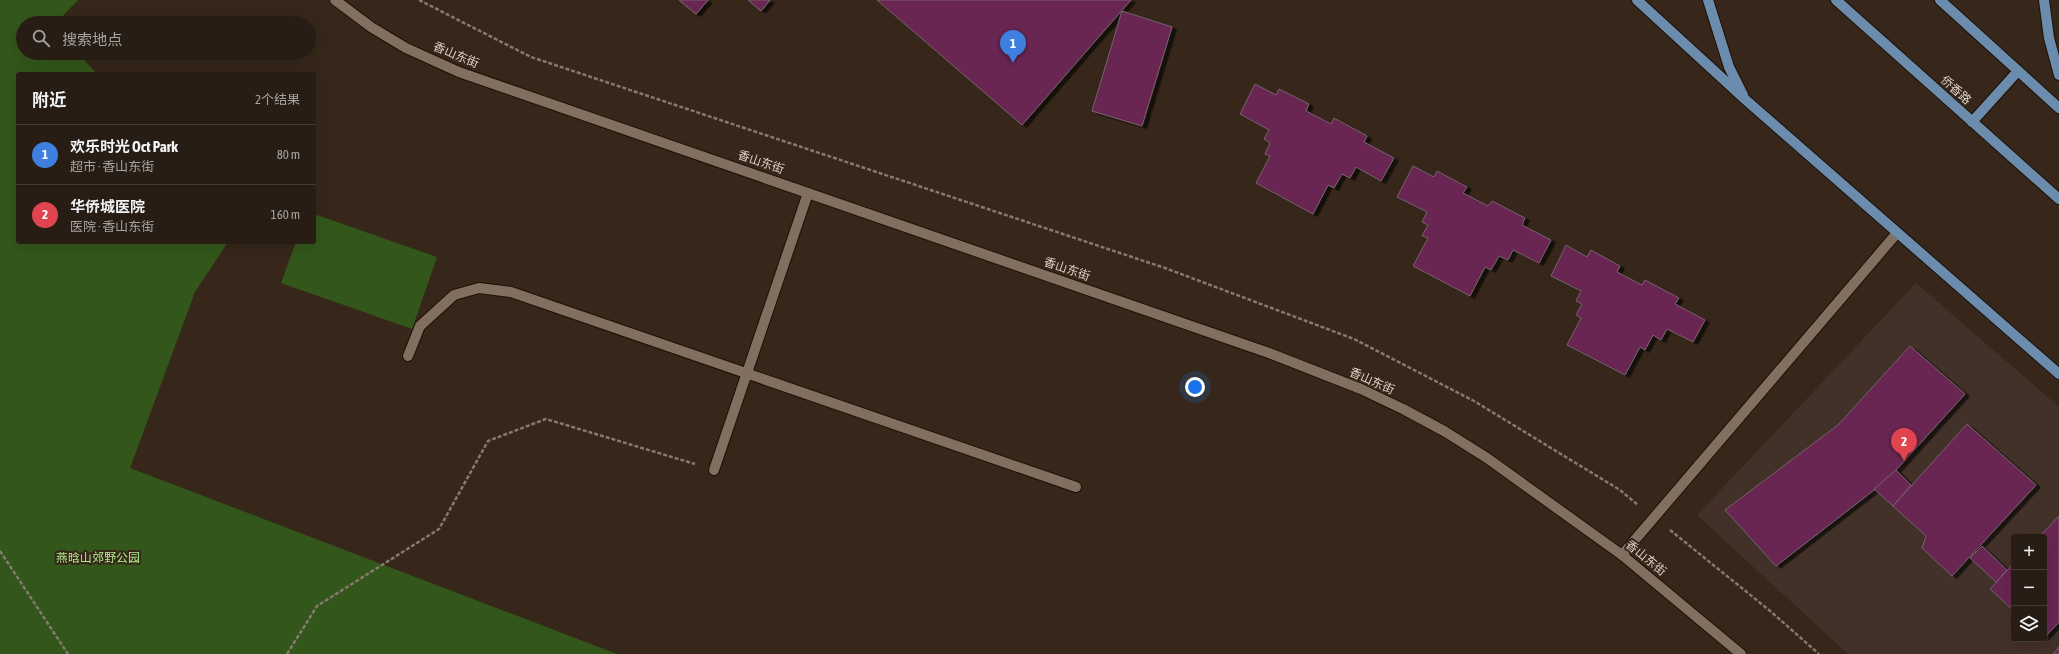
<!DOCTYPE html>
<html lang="zh">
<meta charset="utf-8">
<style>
:root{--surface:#281d14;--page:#30261d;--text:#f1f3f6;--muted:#a5a2a0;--line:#443b34;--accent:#ea580c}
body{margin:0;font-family:"Asap Condensed","Noto Sans SC",sans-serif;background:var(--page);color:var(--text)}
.controls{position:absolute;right:12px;bottom:12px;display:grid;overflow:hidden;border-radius:4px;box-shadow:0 4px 16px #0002}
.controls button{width:36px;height:36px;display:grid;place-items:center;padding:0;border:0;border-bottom:1px solid var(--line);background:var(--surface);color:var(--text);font:20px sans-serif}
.you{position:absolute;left:1195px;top:387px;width:14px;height:14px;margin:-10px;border:3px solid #fff;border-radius:50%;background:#1a73e8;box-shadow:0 0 0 6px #1a73e833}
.badge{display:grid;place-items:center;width:26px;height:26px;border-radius:50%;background:var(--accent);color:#fff;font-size:13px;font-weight:700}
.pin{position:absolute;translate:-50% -33px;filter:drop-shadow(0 1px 2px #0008)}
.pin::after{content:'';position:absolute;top:21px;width:14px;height:12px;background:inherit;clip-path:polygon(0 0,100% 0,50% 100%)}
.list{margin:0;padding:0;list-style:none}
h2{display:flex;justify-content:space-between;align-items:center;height:52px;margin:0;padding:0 16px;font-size:17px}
h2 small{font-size:13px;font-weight:400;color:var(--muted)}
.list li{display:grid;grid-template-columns:26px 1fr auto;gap:12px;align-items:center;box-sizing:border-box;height:60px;padding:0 16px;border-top:1px solid var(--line)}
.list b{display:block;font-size:15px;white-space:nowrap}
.list p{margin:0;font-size:13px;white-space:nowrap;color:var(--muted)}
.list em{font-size:13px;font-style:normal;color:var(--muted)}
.icon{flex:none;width:22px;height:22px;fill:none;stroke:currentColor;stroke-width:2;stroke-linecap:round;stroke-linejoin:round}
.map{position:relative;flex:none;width:2059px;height:654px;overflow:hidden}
.search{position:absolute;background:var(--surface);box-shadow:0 4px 16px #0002;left:16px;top:16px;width:300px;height:44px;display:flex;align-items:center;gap:10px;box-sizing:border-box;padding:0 14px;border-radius:22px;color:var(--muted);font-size:15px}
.panel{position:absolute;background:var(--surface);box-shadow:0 4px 16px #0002;left:16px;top:72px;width:300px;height:172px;border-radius:4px}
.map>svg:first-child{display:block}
.medical{fill:#423128;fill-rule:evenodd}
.green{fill:#33571b}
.building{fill:#692552;stroke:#76626d;filter:url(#shadow)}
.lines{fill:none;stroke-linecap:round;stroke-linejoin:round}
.minor-casing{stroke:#1d1004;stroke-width:12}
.major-casing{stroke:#1d1004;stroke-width:12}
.path{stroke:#86796e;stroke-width:2.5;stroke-dasharray:4 2;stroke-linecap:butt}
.minor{stroke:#817060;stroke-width:10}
.major{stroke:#6b8cac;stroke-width:10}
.labels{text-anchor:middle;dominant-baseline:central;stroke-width:4;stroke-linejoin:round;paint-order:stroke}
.street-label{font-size:12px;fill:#ddd3cb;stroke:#36271a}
.park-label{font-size:12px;fill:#afed8c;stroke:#36271a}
</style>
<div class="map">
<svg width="2059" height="654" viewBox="0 0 2059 654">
<defs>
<filter id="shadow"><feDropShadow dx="4.5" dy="2.5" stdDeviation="0" flood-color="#0009"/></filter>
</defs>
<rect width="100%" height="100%" fill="#36271a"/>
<path class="medical" d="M1916,283L2059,407V654H1848L1697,515ZM2014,537H2044V639H2014Z"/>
<g class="green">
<polygon points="0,0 78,0 56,23 23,23 23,53 78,53 97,74 18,74 18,242 228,242 195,292 130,468 617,654 0,654"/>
<polygon points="314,214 437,257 412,329 281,283 296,242 314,242"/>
</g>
<g class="building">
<polygon points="679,0 708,0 696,14"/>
<polygon points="679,0 708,0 696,14"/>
<polygon points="748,0 770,0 761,11"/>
<polygon points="748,0 770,0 761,11"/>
<polygon points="877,0 1131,0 1022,125"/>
<polygon points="1122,11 1172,27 1142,126 1092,111"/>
<polygon points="1255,84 1276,95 1279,89 1309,104 1306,111 1331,124 1334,118 1367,136 1364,142 1394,158 1381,181 1356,167 1350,178 1342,174 1334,188 1328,185 1313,214 1256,183 1270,156 1265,154 1270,143 1264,139 1269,130 1240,114"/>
<polygon points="1413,166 1434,177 1437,171 1467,187 1463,193 1488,206 1492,201 1525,218 1522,225 1551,240 1539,263 1513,250 1508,260 1499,256 1491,270 1485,267 1470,296 1413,266 1428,238 1422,236 1428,225 1422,222 1427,212 1397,197"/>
<polygon points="1566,245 1587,257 1591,250 1620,266 1617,272 1642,285 1645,280 1679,298 1675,304 1705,320 1693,342 1667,329 1661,340 1653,335 1645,350 1640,347 1625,375 1567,345 1581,318 1576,315 1582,304 1576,301 1581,291 1551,276"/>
<polygon points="1910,346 1965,394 1887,480 1776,566 1725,510 1838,425"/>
<polygon points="1967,424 2036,485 1952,576 1922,548 1926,536 1893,506"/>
<polygon points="1896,470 1911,485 1893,506 1874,489"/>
<polygon points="2059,516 2059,622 2044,638 2044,537 2039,537"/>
<polygon points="1982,546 2007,570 1996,582 1970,558"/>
<polygon points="2014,563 2014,611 1990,589"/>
<polygon points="2059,647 2059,654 2053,654"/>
</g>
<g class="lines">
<defs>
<g id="minor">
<polyline points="335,0 371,27 406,48 459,72 1269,353 1361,389 1403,409 1444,431 1487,458 1622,555 1741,654"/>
<polyline points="408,356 420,326 454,295 479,288 511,292 1076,487"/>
<polyline points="714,470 808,193"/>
<polyline points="1622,555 1897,233"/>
</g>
<g id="major">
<polyline points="1637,0 1747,101 2059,374"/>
<polyline points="1708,0 1729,67 1743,95"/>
<polyline points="1836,0 2059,199"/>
<polyline points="1940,0 2059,108"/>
<polyline points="2044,0 2049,38 2059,75"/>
<polyline points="1972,122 2018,71"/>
</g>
</defs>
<use href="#minor" class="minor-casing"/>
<use href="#major" class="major-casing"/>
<g class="path">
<polyline points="419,0 531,57 1165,268 1354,339 1474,401 1620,490 1638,505"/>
<polyline points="1670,530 1769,610 1819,654"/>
<polyline points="0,551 68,654"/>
<polyline points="287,654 317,606 439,529 488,441 546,419 695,464"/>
</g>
<use href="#minor" class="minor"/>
<use href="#major" class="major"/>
</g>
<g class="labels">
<g class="street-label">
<text transform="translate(456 55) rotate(23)">香山东街</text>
<text transform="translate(1956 90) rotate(42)">侨香路</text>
<text transform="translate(761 162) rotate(19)">香山东街</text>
<text transform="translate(1067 269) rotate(19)">香山东街</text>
<text transform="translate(1372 381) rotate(24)">香山东街</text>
<text transform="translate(1646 558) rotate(39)">香山东街</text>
</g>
<g class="park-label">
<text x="98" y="558">燕晗山郊野公园</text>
</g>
</g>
</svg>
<div class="controls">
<button>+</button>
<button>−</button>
<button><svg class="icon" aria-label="layers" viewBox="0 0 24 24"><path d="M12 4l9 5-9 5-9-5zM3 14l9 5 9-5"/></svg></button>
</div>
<div class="you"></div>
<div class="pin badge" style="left:1013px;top:63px;background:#3f7fe0">1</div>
<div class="pin badge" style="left:1904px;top:461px;background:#e0444e">2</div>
<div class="search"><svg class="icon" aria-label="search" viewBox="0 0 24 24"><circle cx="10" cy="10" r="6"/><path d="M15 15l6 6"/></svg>搜索地点</div>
<section class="panel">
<h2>附近<small>2个结果</small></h2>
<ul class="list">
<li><span class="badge" style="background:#3f7fe0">1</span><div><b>欢乐时光 Oct Park</b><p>超市 · 香山东街</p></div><em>80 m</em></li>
<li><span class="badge" style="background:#e0444e">2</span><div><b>华侨城医院</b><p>医院 · 香山东街</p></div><em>160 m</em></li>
</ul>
</section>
</div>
